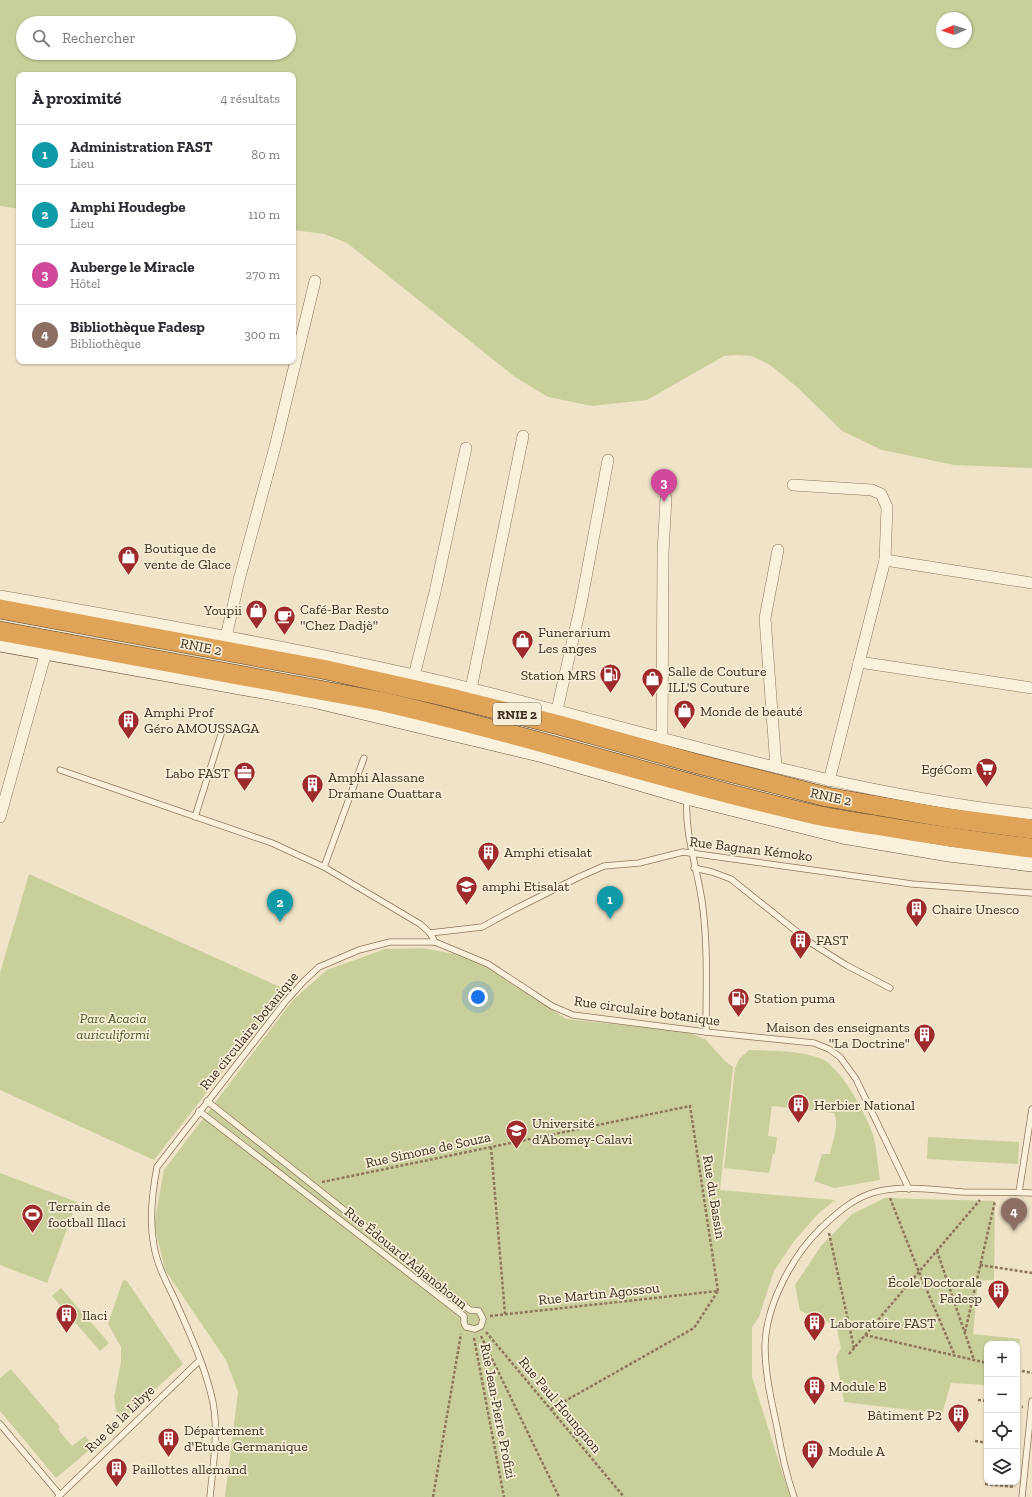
<!DOCTYPE html>
<html lang="fr">
<meta charset="utf-8">
<style>
:root{--surface:#fff;--page:#f7f7f7;--text:#2b2b33;--muted:#7c7c81;--line:#e1e1e2;--accent:#9e2a2b}
body{margin:0;font-family:"Zilla Slab",serif;background:var(--page);color:var(--text)}
.controls{position:absolute;right:12px;bottom:12px;display:grid;overflow:hidden;border-radius:8px;box-shadow:0 1px 3px #0004}
.controls button{width:36px;height:36px;display:grid;place-items:center;padding:0;border:0;border-bottom:1px solid var(--line);background:var(--surface);color:var(--text);font:20px sans-serif}
.compass{position:absolute;left:936px;top:12px;width:36px;height:36px;border-radius:50%;background:var(--surface);box-shadow:0 1px 3px #0004;rotate:268deg}
.you{position:absolute;left:478px;top:997px;width:14px;height:14px;margin:-10px;border:3px solid #fff;border-radius:50%;background:#1a73e8;box-shadow:0 0 0 6px #1a73e833}
.badge{display:grid;place-items:center;width:26px;height:26px;border-radius:50%;background:var(--accent);color:#fff;font-size:13px;font-weight:700}
.pin{position:absolute;translate:-50% -33px;filter:drop-shadow(0 1px 2px #0008)}
.pin::after{content:'';position:absolute;top:21px;width:14px;height:12px;background:inherit;clip-path:polygon(0 0,100% 0,50% 100%)}
.list{margin:0;padding:0;list-style:none}
h2{display:flex;justify-content:space-between;align-items:center;height:52px;margin:0;padding:0 16px;font-size:17px}
h2 small{font-size:13px;font-weight:400;color:var(--muted)}
.list li{display:grid;grid-template-columns:26px 1fr auto;gap:12px;align-items:center;box-sizing:border-box;height:60px;padding:0 16px;border-top:1px solid var(--line)}
.list b{display:block;font-size:15px;white-space:nowrap}
.list p{margin:0;font-size:13px;white-space:nowrap;color:var(--muted)}
.list em{font-size:13px;font-style:normal;color:var(--muted)}
.icon{flex:none;width:22px;height:22px;fill:none;stroke:currentColor;stroke-width:2;stroke-linecap:round;stroke-linejoin:round}
.map{position:relative;flex:none;width:1032px;height:1497px;overflow:hidden}
.search{position:absolute;background:var(--surface);box-shadow:0 1px 3px #0004;left:16px;top:16px;width:280px;height:44px;display:flex;align-items:center;gap:10px;box-sizing:border-box;padding:0 14px;border-radius:22px;color:var(--muted);font-size:15px}
.panel{position:absolute;background:var(--surface);box-shadow:0 1px 3px #0004;left:16px;top:72px;width:280px;height:292px;border-radius:8px}
.map>svg:first-child{display:block}
.green{fill:#c9cf9b;fill-rule:evenodd}
.lines{fill:none;stroke-linecap:round;stroke-linejoin:round}
.lane-casing{stroke:#8d765c;stroke-width:7}
.street-casing{stroke:#8d765c;stroke-width:12}
.secondary-casing{stroke:#6f573f;stroke-width:16}
.highway-casing{stroke:#5b4430;stroke-width:20}
.path{stroke:#8d765c;stroke-width:2.5;stroke-dasharray:3 2;stroke-linecap:butt}
.lane{stroke:#faf1dc;stroke-width:5.5}
.street{stroke:#faf1dc;stroke-width:11}
.secondary{stroke:#faf1dc;stroke-width:15}
.highway{stroke:#e0a458;stroke-width:19}
.labels{text-anchor:middle;dominant-baseline:central;stroke-width:3.5;stroke-linejoin:round;paint-order:stroke}
.shield{fill:#f7eed8;stroke:#756857;stroke-width:1}
.shield-label{font-size:13px;font-weight:bold;fill:#3d2e20}
.poi-label{font-size:14px;fill:#3d2e20;stroke:#f7eed8;text-anchor:start}
.street-label{font-size:14px;fill:#3d2e20;stroke:#f7eed8}
.park-label{font-size:14px;font-style:italic;fill:#4d5a26;stroke:#f7eed8}
</style>
<div class="map">
<svg width="1032" height="1497" viewBox="0 0 1032 1497">
<rect width="100%" height="100%" fill="#f0e4c8"/>
<g class="green">
<path d="M0,0H1032V468L954,465L882,450L842,431L797,387L770,365L752,356L736,355L724,356L647,400L592,406L548,397L515,377L347,243L324,234L293,230V75H19V209L0,206ZM942,18H966V42H942ZM23,23H289V53H23Z"/>
<polygon points="29,874 287,990 154,1160 0,1090 0,973"/>
<polygon points="423,948 454,954 485,965 566,1019 686,1032 705,1039 725,1061 733,1067 720,1190 835,1200 819,1213 794,1241 774,1271 759,1317 752,1327 752,1377 790,1497 225,1497 238,1392 226,1360 165,1270 154,1224 164,1170 293,1000 327,970 385,949"/>
<path d="M749,1050C773,1051 800,1050 822,1059C841,1068 867,1115 873,1135C877,1149 878,1166 880,1180L834,1188L814,1181L822,1154H830C832,1142 840,1124 834,1113L772,1106L768,1136L777,1137L775,1154H773L769,1173L724,1168L735,1068L739,1059Z"/>
<polygon points="928,1137 1019,1142 1018,1164 927,1159"/>
<polygon points="0,1173 77,1202 47,1283 0,1265"/>
<polygon points="885,1198 995,1201 994,1280 978,1281 973,1334 1020,1339 1017,1357 1017,1344 987,1344 987,1385 951,1383 942,1414 844,1402 836,1357 841,1348 836,1325 800,1311 795,1285 821,1246 852,1214"/>
<polygon points="123,1280 127,1281 183,1364 127,1415 122,1416 116,1411 114,1397 121,1362 121,1347 108,1324"/>
<polygon points="61,1288 109,1343 100,1351 52,1296"/>
<polygon points="11,1369 60,1427 58,1429 72,1446 85,1436 94,1446 56,1478 0,1411 0,1378"/>
</g>
<g class="lines">
<defs>
<g id="lane">
<polyline points="60,770 272,843 324,867 420,924 430,933 435,942"/>
<path d="M687,798C684,836 699,872 703,909C708,950 706,991 706,1032"/>
<polyline points="195,817 223,728"/>
<polyline points="324,867 364,758"/>
<polyline points="694,868 712,872 731,879 811,943 846,965 890,988"/>
<polyline points="430,933 482,927 515,909 579,877 604,866 639,863 683,852 912,884 1032,893"/>
<polyline points="199,1111 464,1316 464,1323 466,1327 475,1329 481,1326 483,1319 479,1311 470,1310 207,1101"/>
<polyline points="1019,1192 1032,1109"/>
<polyline points="0,1424 59,1494"/>
<polyline points="58,1497 200,1360"/>
<path d="M210,1497C213,1464 220,1426 211,1394C203,1361 188,1330 175,1300C167,1283 157,1265 154,1246C149,1220 152,1193 157,1167L285,1002L304,981L319,967L359,950L390,942H435L488,964L552,1006L573,1015L706,1032L814,1043L829,1049L840,1057L856,1079L909,1189"/>
<path d="M794,1497C786,1474 781,1451 777,1427C771,1400 765,1373 765,1346C766,1305 792,1256 821,1228C837,1213 851,1200 872,1193C900,1184 934,1190 963,1192C986,1192 1009,1192 1032,1193"/>
<polyline points="1022,1497 1032,1401"/>
</g>
<g id="street">
<polyline points="793,485 872,490 881,494 887,507 885,560 829,781"/>
<polyline points="885,560 1032,583"/>
<path d="M0,596C158,624 317,651 473,689C659,735 841,794 1032,814"/>
<polyline points="226,637 239,580 275,447 315,281"/>
<polyline points="859,662 1032,688"/>
<polyline points="414,676 435,592 466,448"/>
<polyline points="471,689 523,436"/>
<polyline points="557,710 581,604 608,460"/>
<polyline points="662,739 663,553 666,498"/>
<polyline points="776,767 765,618 778,550"/>
<polyline points="0,817 46,652"/>
</g>
<polyline id="secondary" points="0,644 313,700 543,755 687,797 843,836 949,854 1032,864"/>
<g id="highway">
<polyline points="0,609 322,669 443,696 559,725 694,763 827,797 948,818 1032,829"/>
<path d="M0,631L379,701C526,734 669,782 816,815C835,819 855,822 875,825C927,834 980,842 1032,848"/>
</g>
</defs>
<use href="#lane" class="lane-casing"/>
<use href="#street" class="street-casing"/>
<use href="#secondary" class="secondary-casing"/>
<use href="#highway" class="highway-casing"/>
<g class="path">
<polyline points="491,1147 505,1314"/>
<polyline points="322,1182 690,1106 718,1291"/>
<polyline points="890,1198 919,1272 955,1356"/>
<polyline points="829,1233 854,1348"/>
<polyline points="937,1251 974,1360"/>
<polyline points="980,1265 1032,1273"/>
<polyline points="490,1316 718,1291"/>
<polyline points="486,1332 624,1497"/>
<polyline points="965,1332 995,1201"/>
<polyline points="865,1335 987,1363"/>
<polyline points="481,1336 559,1497"/>
<polyline points="474,1338 504,1497"/>
<polyline points="849,1354 980,1200"/>
<polyline points="1017,1370 1032,1373"/>
<polyline points="978,1400 987,1401"/>
<polyline points="1017,1406 1023,1407"/>
<polyline points="551,1409 694,1328 718,1291"/>
<polyline points="975,1441 987,1443"/>
<polyline points="985,1484 1015,1487"/>
<polyline points="433,1497 461,1334"/>
</g>
<use href="#lane" class="lane"/>
<use href="#street" class="street"/>
<use href="#secondary" class="secondary"/>
<use href="#highway" class="highway"/>
</g>
<defs>
<symbol id="shop-pin" viewBox="-11 -11 22 30"><path d="M0 17L-7.5 6A9.5 9.5 0 1 1 7.5 6Z" fill="#9e2a2b" stroke="#f7eed8"/><path d="M-5-2.5h2.3a2.7 3.5 0 0 1 5.4 0H5L5.5 6h-11ZM-1.5-2.5h3a1.5 2.3 0 0 0-3 0Z" fill="#fff"/></symbol>
<symbol id="cafe-pin" viewBox="-11 -11 22 30"><path d="M0 17L-7.5 6A9.5 9.5 0 1 1 7.5 6Z" fill="#9e2a2b" stroke="#f7eed8"/><path d="M-5.5-4.5H6V0H3Q3 3.5 0 3.5H-2.5Q-5.5 3.5-5.5 0ZM3-3.2v2h1.7v-2ZM-6 4.5H4V6H-6Z" fill="#fff"/></symbol>
<symbol id="fuel-pin" viewBox="-11 -11 22 30"><path d="M0 17L-7.5 6A9.5 9.5 0 1 1 7.5 6Z" fill="#9e2a2b" stroke="#f7eed8"/><path d="M-5.5-6h7V0h2V4h1.3V-2.5L3-4.5l.8-.8L6-3V5H2.5V1h-1V6h-7ZM-4.2-4.7v3.2H.2V-4.7Z" fill="#fff"/></symbol>
<symbol id="building-pin" viewBox="-11 -11 22 30"><path d="M0 17L-7.5 6A9.5 9.5 0 1 1 7.5 6Z" fill="#9e2a2b" stroke="#f7eed8"/><path d="M-4-6H4V6H1V3H-1V6H-4ZM-2.5-4.3h1.7v1.8h-1.7ZM.8-4.3h1.7v1.8H.8ZM-2.5-1h1.7V.8h-1.7ZM.8-1h1.7V.8H.8Z" fill="#fff"/></symbol>
<symbol id="supermarket-pin" viewBox="-11 -11 22 30"><path d="M0 17L-7.5 6A9.5 9.5 0 1 1 7.5 6Z" fill="#9e2a2b" stroke="#f7eed8"/><path d="M-6-5.5h2.5l.6 2H6L4.5 2H-2.5L-4.4-4H-6ZM-1.5 3.2a1.3 1.3 0 1 0 .1 0ZM3 3.2a1.3 1.3 0 1 0 .1 0Z" fill="#fff"/></symbol>
<symbol id="office-pin" viewBox="-11 -11 22 30"><path d="M0 17L-7.5 6A9.5 9.5 0 1 1 7.5 6Z" fill="#9e2a2b" stroke="#f7eed8"/><path d="M-6-3h4V-5.5h4V-3h4V5H-6ZM-1-4.5V-3h2v-1.5ZM-6 0V1H6V0Z" fill="#fff"/></symbol>
<symbol id="university-pin" viewBox="-11 -11 22 30"><path d="M0 17L-7.5 6A9.5 9.5 0 1 1 7.5 6Z" fill="#9e2a2b" stroke="#f7eed8"/><path d="M0-5L7-2L0 1L-7-2ZM-4 1L0 2.5L4 1V4Q0 6-4 4Z" fill="#fff"/></symbol>
<symbol id="stadium-pin" viewBox="-11 -11 22 30"><path d="M0 17L-7.5 6A9.5 9.5 0 1 1 7.5 6Z" fill="#9e2a2b" stroke="#f7eed8"/><path d="M0-5a6.5 5 0 1 0 0 10a6.5 5 0 1 0 0-10ZM-3.5-1.8h7v3.6h-7Z" fill="#fff"/></symbol>
</defs>
<g fill-rule="evenodd">
<use href="#shop-pin" x="116" y="544" width="25" height="34"/>
<use href="#shop-pin" x="244" y="598" width="25" height="34"/>
<use href="#cafe-pin" x="272" y="604" width="25" height="34"/>
<use href="#shop-pin" x="510" y="628" width="25" height="34"/>
<use href="#fuel-pin" x="598" y="662" width="25" height="34"/>
<use href="#shop-pin" x="640" y="666" width="25" height="34"/>
<use href="#shop-pin" x="672" y="698" width="25" height="34"/>
<use href="#building-pin" x="116" y="708" width="25" height="34"/>
<use href="#supermarket-pin" x="974" y="756" width="25" height="34"/>
<use href="#office-pin" x="232" y="760" width="25" height="34"/>
<use href="#building-pin" x="300" y="772" width="25" height="34"/>
<use href="#building-pin" x="476" y="840" width="25" height="34"/>
<use href="#university-pin" x="454" y="874" width="25" height="34"/>
<use href="#building-pin" x="904" y="896" width="25" height="34"/>
<use href="#building-pin" x="788" y="928" width="25" height="34"/>
<use href="#fuel-pin" x="726" y="986" width="25" height="34"/>
<use href="#building-pin" x="912" y="1022" width="25" height="34"/>
<use href="#building-pin" x="786" y="1092" width="25" height="34"/>
<use href="#university-pin" x="504" y="1118" width="25" height="34"/>
<use href="#stadium-pin" x="20" y="1202" width="25" height="34"/>
<use href="#building-pin" x="986" y="1278" width="25" height="34"/>
<use href="#building-pin" x="54" y="1302" width="25" height="34"/>
<use href="#building-pin" x="802" y="1310" width="25" height="34"/>
<use href="#building-pin" x="802" y="1374" width="25" height="34"/>
<use href="#building-pin" x="946" y="1402" width="25" height="34"/>
<use href="#building-pin" x="156" y="1426" width="25" height="34"/>
<use href="#building-pin" x="800" y="1438" width="25" height="34"/>
<use href="#building-pin" x="104" y="1456" width="25" height="34"/>
</g>
<g class="labels">
<rect class="shield" x="493" y="703" width="48" height="22" rx="3"/>
<g class="shield-label">
<text x="517" y="714">RNIE 2</text>
</g>
<g class="poi-label">
<text x="144" y="548">Boutique de<tspan x="144" dy="16">vente de Glace</tspan></text>
<text x="300" y="609">Café-Bar Resto<tspan x="300" dy="16">''Chez Dadjè''</tspan></text>
<text x="242" y="610" text-anchor="end">Youpii</text>
<text x="538" y="632">Funerarium<tspan x="538" dy="16">Les anges</tspan></text>
<text x="668" y="671">Salle de Couture<tspan x="668" dy="16">ILL'S Couture</tspan></text>
<text x="596" y="675" text-anchor="end">Station MRS</text>
<text x="700" y="711">Monde de beauté</text>
<text x="144" y="712">Amphi Prof<tspan x="144" dy="16">Géro AMOUSSAGA</tspan></text>
<text x="972" y="769" text-anchor="end">EgéCom</text>
<text x="230" y="773" text-anchor="end">Labo FAST</text>
<text x="328" y="777">Amphi Alassane<tspan x="328" dy="16">Dramane Ouattara</tspan></text>
<text x="504" y="852">Amphi etisalat</text>
<text x="482" y="886">amphi Etisalat</text>
<text x="932" y="909">Chaire Unesco</text>
<text x="816" y="940">FAST</text>
<text x="754" y="998">Station puma</text>
<text x="910" y="1027" text-anchor="end">Maison des enseignants<tspan x="910" dy="16">''La Doctrine''</tspan></text>
<text x="814" y="1105">Herbier National</text>
<text x="532" y="1123">Université<tspan x="532" dy="16">d'Abomey-Calavi</tspan></text>
<text x="48" y="1206">Terrain de<tspan x="48" dy="16">football Illaci</tspan></text>
<text x="982" y="1282" text-anchor="end">École Doctorale<tspan x="982" dy="16">Fadesp</tspan></text>
<text x="82" y="1315">Ilaci</text>
<text x="830" y="1323">Laboratoire FAST</text>
<text x="830" y="1386">Module B</text>
<text x="942" y="1415" text-anchor="end">Bâtiment P2</text>
<text x="184" y="1430">Département<tspan x="184" dy="16">d'Etude Germanique</tspan></text>
<text x="828" y="1451">Module A</text>
<text x="132" y="1469">Paillottes allemand</text>
</g>
<g class="street-label">
<text transform="translate(201 647) rotate(11)">RNIE 2</text>
<text transform="translate(831 797) rotate(12)">RNIE 2</text>
<text transform="translate(751 849) rotate(7)">Rue Bagnan Kémoko</text>
<text transform="translate(647 1011) rotate(8)">Rue circulaire botanique</text>
<text transform="translate(249 1031) rotate(-51)">Rue circulaire botanique</text>
<text transform="translate(428 1150) rotate(-12)">Rue Simone de Souza</text>
<text transform="translate(714 1197) rotate(81)">Rue du Bassin</text>
<text transform="translate(406 1258) rotate(39)">Rue Édouard Adjanohoun</text>
<text transform="translate(599 1294) rotate(-6)">Rue Martin Agossou</text>
<text transform="translate(560 1405) rotate(50)">Rue Paul Houngnon</text>
<text transform="translate(498 1411) rotate(79)">Rue Jean-Pierre Profizi</text>
<text transform="translate(120 1419) rotate(-44)">Rue de la Libye</text>
</g>
<g class="park-label">
<text x="113" y="1018">Parc Acacia<tspan x="113" dy="16">auriculiformi</tspan></text>
</g>
</g>
</svg>
<div class="controls">
<button>+</button>
<button>−</button>
<button><svg class="icon" aria-label="locate" viewBox="0 0 24 24"><circle cx="12" cy="12" r="6"/><path d="M12 2v4M12 18v4M2 12h4M18 12h4"/></svg></button>
<button><svg class="icon" aria-label="layers" viewBox="0 0 24 24"><path d="M12 4l9 5-9 5-9-5zM3 14l9 5 9-5"/></svg></button>
</div>
<svg class="compass" viewBox="-18 -18 36 36"><path d="M0-13l5 13h-10z" fill="#e53935"/><path d="M0 13l5-13h-10z" fill="#7c7c81"/></svg>
<div class="you"></div>
<div class="pin badge" style="left:610px;top:919px;background:#0f9aa8">1</div>
<div class="pin badge" style="left:280px;top:922px;background:#0f9aa8">2</div>
<div class="pin badge" style="left:664px;top:502px;background:#d1479c">3</div>
<div class="pin badge" style="left:1014px;top:1231px;background:#8d6e63">4</div>
<div class="search"><svg class="icon" aria-label="search" viewBox="0 0 24 24"><circle cx="10" cy="10" r="6"/><path d="M15 15l6 6"/></svg>Rechercher</div>
<section class="panel">
<h2>À proximité<small>4 résultats</small></h2>
<ul class="list">
<li><span class="badge" style="background:#0f9aa8">1</span><div><b>Administration FAST</b><p>Lieu</p></div><em>80 m</em></li>
<li><span class="badge" style="background:#0f9aa8">2</span><div><b>Amphi Houdegbe</b><p>Lieu</p></div><em>110 m</em></li>
<li><span class="badge" style="background:#d1479c">3</span><div><b>Auberge le Miracle</b><p>Hôtel</p></div><em>270 m</em></li>
<li><span class="badge" style="background:#8d6e63">4</span><div><b>Bibliothèque Fadesp</b><p>Bibliothèque</p></div><em>300 m</em></li>
</ul>
</section>
</div>
